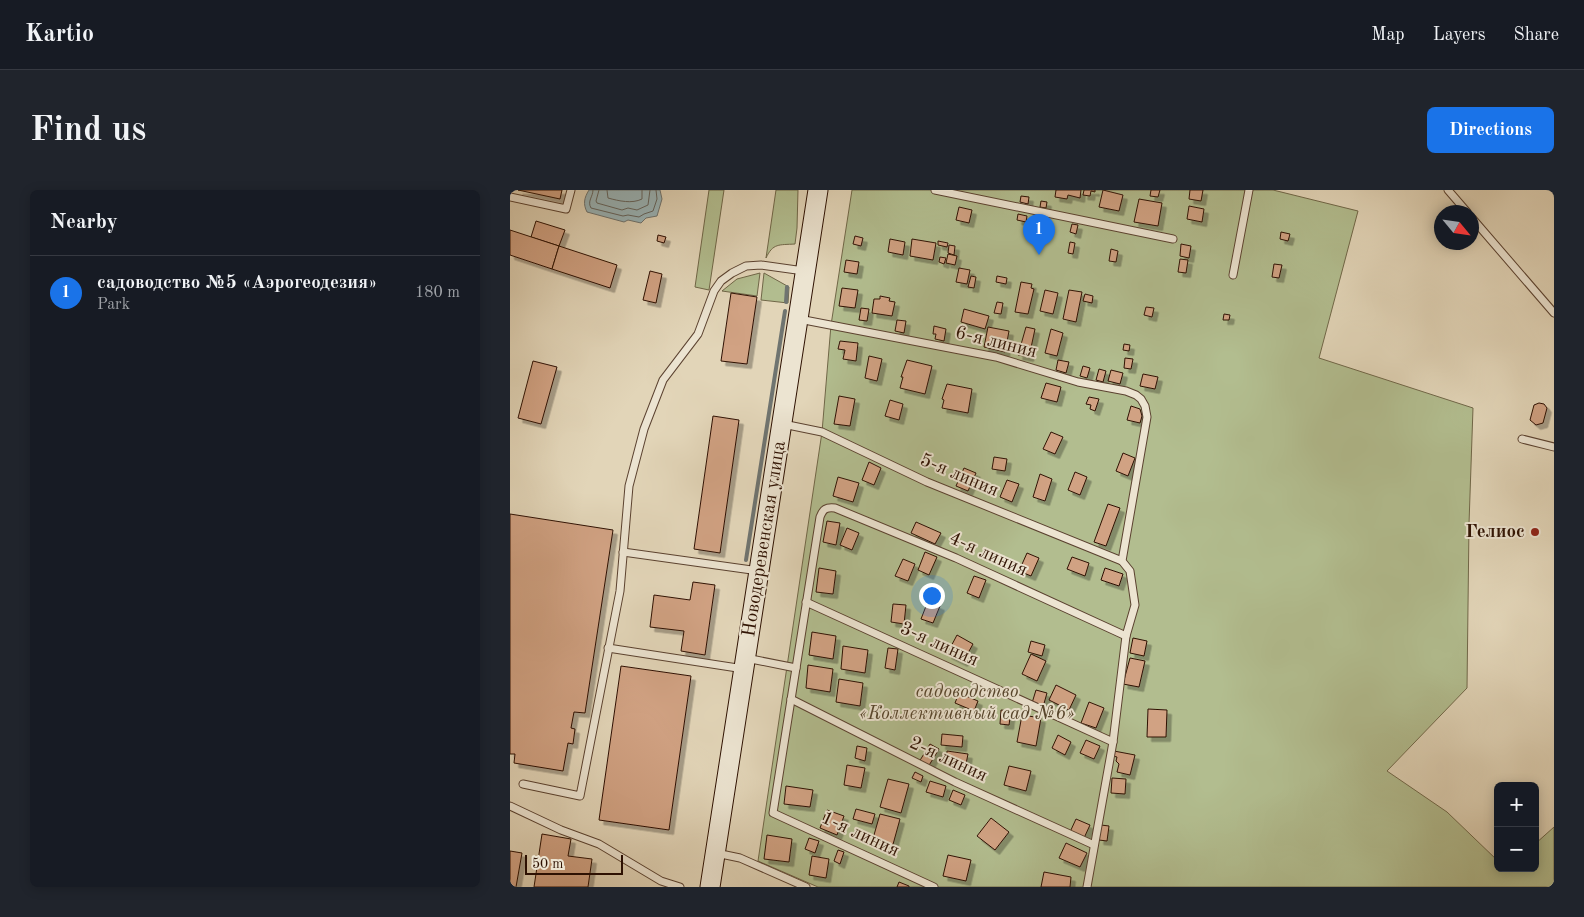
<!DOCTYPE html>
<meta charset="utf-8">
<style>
:root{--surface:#171b24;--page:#20242c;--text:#f1f3f6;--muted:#9ea1a6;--line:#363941;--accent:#1a73e8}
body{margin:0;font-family:"Old Standard TT",serif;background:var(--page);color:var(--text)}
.controls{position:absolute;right:15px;bottom:15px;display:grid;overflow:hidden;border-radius:8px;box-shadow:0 2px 12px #0003}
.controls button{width:45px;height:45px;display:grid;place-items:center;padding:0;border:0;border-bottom:1px solid var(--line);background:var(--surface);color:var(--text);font:25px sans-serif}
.compass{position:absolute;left:924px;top:15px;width:45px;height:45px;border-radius:50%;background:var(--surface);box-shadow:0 2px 12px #0003;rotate:119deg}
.scale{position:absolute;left:15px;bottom:12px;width:98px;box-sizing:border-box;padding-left:5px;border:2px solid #2e1102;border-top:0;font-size:14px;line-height:18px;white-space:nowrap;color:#2e1102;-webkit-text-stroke:4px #ece4d1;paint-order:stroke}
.you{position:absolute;left:421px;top:405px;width:18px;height:18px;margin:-12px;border:4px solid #fff;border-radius:50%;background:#1a73e8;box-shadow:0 0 0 8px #1a73e833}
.badge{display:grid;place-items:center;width:32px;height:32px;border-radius:50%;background:var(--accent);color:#fff;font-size:16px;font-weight:700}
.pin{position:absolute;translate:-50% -41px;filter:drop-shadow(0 1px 2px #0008)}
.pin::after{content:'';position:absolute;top:26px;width:18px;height:15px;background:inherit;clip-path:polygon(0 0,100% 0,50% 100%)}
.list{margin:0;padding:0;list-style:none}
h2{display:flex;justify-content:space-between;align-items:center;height:65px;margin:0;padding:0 20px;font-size:21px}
h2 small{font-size:16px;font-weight:400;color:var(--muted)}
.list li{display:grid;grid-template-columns:32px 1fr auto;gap:15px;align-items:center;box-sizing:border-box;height:75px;padding:0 20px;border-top:1px solid var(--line)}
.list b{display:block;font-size:19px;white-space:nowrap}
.list p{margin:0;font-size:16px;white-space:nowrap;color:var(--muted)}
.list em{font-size:16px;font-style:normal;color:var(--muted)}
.map{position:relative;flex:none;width:1044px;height:697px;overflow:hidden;border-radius:8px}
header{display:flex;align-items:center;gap:30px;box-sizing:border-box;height:70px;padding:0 25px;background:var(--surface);border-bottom:1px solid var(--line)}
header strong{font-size:24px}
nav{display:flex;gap:28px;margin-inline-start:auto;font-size:18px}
.intro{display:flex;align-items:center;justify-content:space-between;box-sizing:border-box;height:120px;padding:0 30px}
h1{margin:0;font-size:35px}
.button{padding:12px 22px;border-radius:8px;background:var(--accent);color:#fff;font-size:18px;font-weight:700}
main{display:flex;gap:30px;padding:0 30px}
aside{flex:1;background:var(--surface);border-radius:8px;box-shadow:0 2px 12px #0003}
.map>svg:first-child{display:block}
.green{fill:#b2bd8f;stroke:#706748}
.water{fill:#9ab6ba;stroke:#6f7470}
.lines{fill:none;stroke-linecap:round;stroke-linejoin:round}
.shore{stroke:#64645e;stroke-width:1}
.stream{stroke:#6f7470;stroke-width:4}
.building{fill:#d1a283;stroke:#2e1102;filter:url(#shadow)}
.service-casing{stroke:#5b4230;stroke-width:9}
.secondary-casing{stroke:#2e1102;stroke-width:21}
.service{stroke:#ece4d1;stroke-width:7}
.secondary{stroke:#ece4d1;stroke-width:19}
.poi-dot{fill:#8f2418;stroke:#ece4d1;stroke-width:2}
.labels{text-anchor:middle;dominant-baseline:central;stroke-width:4;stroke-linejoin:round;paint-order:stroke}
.street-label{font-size:19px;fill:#2e1102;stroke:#ece4d1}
.poi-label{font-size:19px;font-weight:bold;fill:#2e1102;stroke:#ece4d1;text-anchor:end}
.park-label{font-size:19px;font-style:italic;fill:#56452c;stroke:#ece4d1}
</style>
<header>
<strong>Kartio</strong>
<nav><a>Map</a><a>Layers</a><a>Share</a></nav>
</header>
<div class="intro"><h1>Find us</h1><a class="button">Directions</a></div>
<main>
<aside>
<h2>Nearby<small></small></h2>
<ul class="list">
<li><span class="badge">1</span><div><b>садоводство №5 «Аэрогеодезия»</b><p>Park</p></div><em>180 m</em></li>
</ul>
</aside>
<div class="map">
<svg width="1044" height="697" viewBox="0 0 1044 697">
<defs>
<filter id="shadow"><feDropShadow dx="4.5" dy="4.5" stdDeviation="0" flood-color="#0004"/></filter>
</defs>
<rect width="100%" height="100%" fill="#e2d5b8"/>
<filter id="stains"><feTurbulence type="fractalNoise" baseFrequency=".004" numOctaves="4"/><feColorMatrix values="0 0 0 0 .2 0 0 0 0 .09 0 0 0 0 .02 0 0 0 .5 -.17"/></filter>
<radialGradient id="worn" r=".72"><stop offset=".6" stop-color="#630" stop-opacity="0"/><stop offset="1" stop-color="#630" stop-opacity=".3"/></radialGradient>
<g class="green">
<polygon points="199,0 214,0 199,100 185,97"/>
<path d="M266,0H288L287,38L285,54C269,55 263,53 256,68Z"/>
<polygon points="342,0 763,0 848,21 809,168 963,218 959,334 957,498 877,581 937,622 988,671 988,678 1025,678 1025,654 1044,637 1044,697 308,697 248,671 312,242 321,135"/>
<polygon points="250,83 247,106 212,101 227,89"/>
<polygon points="254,83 279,97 278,113 251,110"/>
</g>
<path class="water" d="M79,0H150L152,9L147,26L136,28L131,33L118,30L114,32L77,22C73,14 74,8 79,0Z"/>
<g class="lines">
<g class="shore">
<path d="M83,0C83,7 77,11 81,18L113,26L118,25L129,27L134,24L143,21L147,9L146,0"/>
<polyline points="89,0 86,11 87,13 112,20 118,18 127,20 138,15 140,0"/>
<path d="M97,0L98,8C109,11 122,14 132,9V0"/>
</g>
<g class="stream">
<polyline points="276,112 277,97"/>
<polyline points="236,370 275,121"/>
</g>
</g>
<g class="building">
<polygon points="8,0 52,0 50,9"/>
<polygon points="546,0 571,0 570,8 558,5 557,9 545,7"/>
<polygon points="574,0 585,0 585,2 581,1 580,6 573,5"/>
<polygon points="593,0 613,5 609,21 589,17"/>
<polygon points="641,0 650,0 648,7 640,6"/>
<polygon points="680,0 693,0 691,11 679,9"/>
<polygon points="511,6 519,7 518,14 510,12"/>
<polygon points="629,9 652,13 648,36 624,32"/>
<polygon points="531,11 537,12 536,18 530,17"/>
<polygon points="679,16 694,19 692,32 677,29"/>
<polygon points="449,17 462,20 459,33 446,30"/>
<polygon points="508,24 517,26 516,32 507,30"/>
<polygon points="26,31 55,40 49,56 21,47"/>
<polygon points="562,34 568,35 566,44 560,42"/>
<polygon points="0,40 49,56 42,79 0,65"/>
<polygon points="771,42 780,44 778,51 770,49"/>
<polygon points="148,45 156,47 154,53 147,51"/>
<polygon points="345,46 353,48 351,56 343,54"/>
<polygon points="380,49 395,52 393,65 378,62"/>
<polygon points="402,49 426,53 423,70 400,66"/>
<polygon points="428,51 438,53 437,57 428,55"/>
<polygon points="560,52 565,53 563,64 558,63"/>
<polygon points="671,54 681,56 679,68 670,66"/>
<polygon points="439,55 445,56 444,65 438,63"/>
<polygon points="49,56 107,75 100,98 42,79"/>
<polygon points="601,59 608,61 606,72 599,71"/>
<polygon points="438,64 447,66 445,75 436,73"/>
<polygon points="430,67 436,68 434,74 429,72"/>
<polygon points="670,69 678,70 676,83 668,82"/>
<polygon points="336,70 349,72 347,84 334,82"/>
<polygon points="764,74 772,75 769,88 762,87"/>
<polygon points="449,78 460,80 457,94 446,92"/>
<polygon points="140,81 152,84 146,113 133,110"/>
<polygon points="461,86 466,87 464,98 458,97"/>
<polygon points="487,86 497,88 496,94 486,92"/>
<polygon points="511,92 522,94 521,98 524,99 518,124 505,122"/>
<polygon points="332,98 348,100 345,118 329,116"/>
<polygon points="535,100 548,103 543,124 530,121"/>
<polygon points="559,100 572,102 566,132 553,129"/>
<polygon points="221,103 247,107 237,174 211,171"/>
<polygon points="575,104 583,106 582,113 573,111"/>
<polygon points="370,106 380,108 379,111 385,112 382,126 362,123 364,109 370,109"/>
<polygon points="487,112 493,113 491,124 484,123"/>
<polygon points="636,117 644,118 642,127 634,125"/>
<polygon points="351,118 359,119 357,131 349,130"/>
<polygon points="454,119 479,126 475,139 451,132"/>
<polygon points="714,124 720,125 719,130 713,130"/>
<polygon points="387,130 396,131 394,143 385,141"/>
<polygon points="424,136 436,139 434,151 425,149 426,144 423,144"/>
<polygon points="478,137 499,141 495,162 474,157"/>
<polygon points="516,137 525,139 519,167 508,165"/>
<polygon points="541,139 553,143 547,166 535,163"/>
<polygon points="330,151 348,153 346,171 333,169 335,160 328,159"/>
<polygon points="614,154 620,155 619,161 613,160"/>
<polygon points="359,166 372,169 367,191 355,188"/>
<polygon points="615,168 623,169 621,179 614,178"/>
<polygon points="397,170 422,176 415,204 390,198 393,187 391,187"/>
<polygon points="548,170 559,172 556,183 546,180"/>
<polygon points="23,171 47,177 31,234 8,228"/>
<polygon points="573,176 580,178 577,188 570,186"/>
<polygon points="589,179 596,181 593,192 586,190"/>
<polygon points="601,180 613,183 610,194 598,191"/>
<polygon points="633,184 648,187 645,199 630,196"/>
<polygon points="536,193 551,197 547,212 531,208"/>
<polygon points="437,194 462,199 458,223 432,218 434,210 432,209"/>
<polygon points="329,206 345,209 340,236 324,234"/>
<polygon points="579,207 589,209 585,221 580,219 581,215 576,214"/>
<polygon points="380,210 393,214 389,230 375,226"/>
<polygon points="1029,213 1034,214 1037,218 1033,233 1026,235 1020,230 1024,215"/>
<polygon points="621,216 630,219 632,226 630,233 617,230"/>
<polygon points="203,226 229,230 210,363 184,359"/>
<polygon points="541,242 553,247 545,264 533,259"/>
<polygon points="613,263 625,268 618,286 606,281"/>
<polygon points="484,267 497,269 495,281 482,279"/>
<polygon points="359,272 371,278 364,295 352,290"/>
<polygon points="454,278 466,283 458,301 446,296"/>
<polygon points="565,282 577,287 570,305 558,300"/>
<polygon points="530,284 542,289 535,311 523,307"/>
<polygon points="328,287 349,293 343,312 323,306"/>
<polygon points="497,290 509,294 502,312 490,307"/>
<polygon points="598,314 610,318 596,356 584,352"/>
<polygon points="0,324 103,340 75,523 64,522 61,538 65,539 63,554 58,553 53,581 4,573 5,564 0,564"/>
<polygon points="317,331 330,333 326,355 313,352"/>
<polygon points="406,332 431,343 425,354 401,343"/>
<polygon points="337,338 349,343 342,360 330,355"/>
<polygon points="415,362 427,367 419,385 408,380"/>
<polygon points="517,363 529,368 521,386 509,381"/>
<polygon points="562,367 579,373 575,386 557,379"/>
<polygon points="393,369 405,374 398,391 385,386"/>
<polygon points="309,378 326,381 323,404 306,402"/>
<polygon points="595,378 613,384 609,396 591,390"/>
<polygon points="464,386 476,390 469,408 457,403"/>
<polygon points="183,392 205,395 195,465 171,461 174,441 140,437 144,405 180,410"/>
<polygon points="418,411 430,416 423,433 411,429"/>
<polygon points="383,414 396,415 394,434 381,432"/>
<polygon points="302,442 326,446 323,469 299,465"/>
<polygon points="447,445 463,454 453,472 437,464"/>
<polygon points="623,448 637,451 634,466 620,463"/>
<polygon points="521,451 535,455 532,466 518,462"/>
<polygon points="333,456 358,460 355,483 331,479"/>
<polygon points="378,458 388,459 385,480 375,478"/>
<polygon points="521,464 536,471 527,491 512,484"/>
<polygon points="620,468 635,471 629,497 613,494"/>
<polygon points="298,475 323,479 320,502 296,498"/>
<polygon points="111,476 181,486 159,640 89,630"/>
<polygon points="329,489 353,493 350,516 326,512"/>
<polygon points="546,495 566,505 559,520 539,510"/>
<polygon points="526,500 537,503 533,517 522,513"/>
<polygon points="449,503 468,511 464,521 445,513"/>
<polygon points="579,512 594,518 586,538 571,533"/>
<polygon points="638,519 657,520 656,547 637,547"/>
<polygon points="491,520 501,521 499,535 490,534"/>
<polygon points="512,525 531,528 526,556 507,552"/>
<polygon points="432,544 453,546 452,557 431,555"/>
<polygon points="548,545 561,552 555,565 542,558"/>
<polygon points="576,550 590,556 584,569 570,563"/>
<polygon points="420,554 429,559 418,577 409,572"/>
<polygon points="347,556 357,558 355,571 345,568"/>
<polygon points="437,561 458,564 456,574 436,571"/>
<polygon points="604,561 625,565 620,585 607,582 609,574 606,571 607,567 603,566"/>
<polygon points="337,575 355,578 351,598 334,595"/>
<polygon points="499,576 521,581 516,601 494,595"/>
<polygon points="405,582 413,586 411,592 402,588"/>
<polygon points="602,588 616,589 615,604 601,603"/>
<polygon points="378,589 399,594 391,623 370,617"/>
<polygon points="420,591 436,596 433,607 416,602"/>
<polygon points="276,596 303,600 300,617 274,614"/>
<polygon points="443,600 455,605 451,615 439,610"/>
<polygon points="346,619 365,624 362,634 343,629"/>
<polygon points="317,620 334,626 327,645 310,638"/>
<polygon points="370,624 390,629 382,658 362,652"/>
<polygon points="481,628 499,642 485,660 467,646"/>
<polygon points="566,629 580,635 574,648 560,642"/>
<polygon points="591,635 599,636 597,651 589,650"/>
<polygon points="32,644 61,649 58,666 82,669 78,697 24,697"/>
<polygon points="257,645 282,649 279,672 254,669"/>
<polygon points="299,648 309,651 305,663 295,659"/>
<polygon points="556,653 577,663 570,677 549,668"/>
<polygon points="328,660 334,662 330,674 324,671"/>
<polygon points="0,661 12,663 6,697 0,697"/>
<polygon points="438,665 461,670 456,691 433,686"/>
<polygon points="302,666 319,669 316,688 299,685"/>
<polygon points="534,682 561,687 560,697 531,697"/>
<polygon points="389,692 399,696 399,697 387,697"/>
</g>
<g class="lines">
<defs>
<g id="service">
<polyline points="425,0 663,49"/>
<polyline points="938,0 957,22"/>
<polyline points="0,7 56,19 61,0"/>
<polyline points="962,28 1044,123"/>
<polyline points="723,85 739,0"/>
<polyline points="289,129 486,167 568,192 616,201 626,205 631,209 635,216 637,227 612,371 620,381 625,415 616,446 603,552 577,697"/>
<polyline points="273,234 312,242 417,292 612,371"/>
<polyline points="1012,249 1044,257"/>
<polyline points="113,362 249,381"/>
<polyline points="296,412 603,552"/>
<polyline points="98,458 234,479"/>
<polyline points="236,468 286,478"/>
<polyline points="281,509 445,592 584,655"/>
<polyline points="13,594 70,606 110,401 119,296 134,239 153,190 188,144 204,101 211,91 222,83 236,76 251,75 294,81"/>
<polyline points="0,616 51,640 89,654 151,691 170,697"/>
<polyline points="206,663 230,668 296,697"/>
<path d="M424,697L263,623L310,327C313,319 316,317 325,318L446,368L616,446"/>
</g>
<polyline id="secondary" points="200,697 308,0"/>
</defs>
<use href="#service" class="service-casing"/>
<use href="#secondary" class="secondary-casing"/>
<use href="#service" class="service"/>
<use href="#secondary" class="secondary"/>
</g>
<circle class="poi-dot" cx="1025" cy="342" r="5"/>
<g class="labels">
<g class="street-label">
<text transform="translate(486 153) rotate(14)">6-я линия</text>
<text transform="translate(449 286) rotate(23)">5-я линия</text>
<text transform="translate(255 349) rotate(-81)">Новодеревенская улица</text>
<text transform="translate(478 365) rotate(24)">4-я линия</text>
<text transform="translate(429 455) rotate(24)">3-я линия</text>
<text transform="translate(438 570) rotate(25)">2-я линия</text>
<text transform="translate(350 645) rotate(25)">1-я линия</text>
</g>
<g class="poi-label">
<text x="1015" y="342">Гелиос</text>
</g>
<g class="park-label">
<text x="457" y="502">садоводство<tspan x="457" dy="22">«Коллективный сад №6»</tspan></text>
</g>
</g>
<rect width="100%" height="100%" filter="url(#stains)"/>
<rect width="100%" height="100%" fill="url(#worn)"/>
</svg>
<div class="controls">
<button>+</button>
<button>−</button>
</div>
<svg class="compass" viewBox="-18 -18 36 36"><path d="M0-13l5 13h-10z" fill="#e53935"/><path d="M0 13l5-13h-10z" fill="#9ea1a6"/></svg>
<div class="scale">50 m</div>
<div class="you"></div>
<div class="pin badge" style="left:529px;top:65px">1</div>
</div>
</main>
